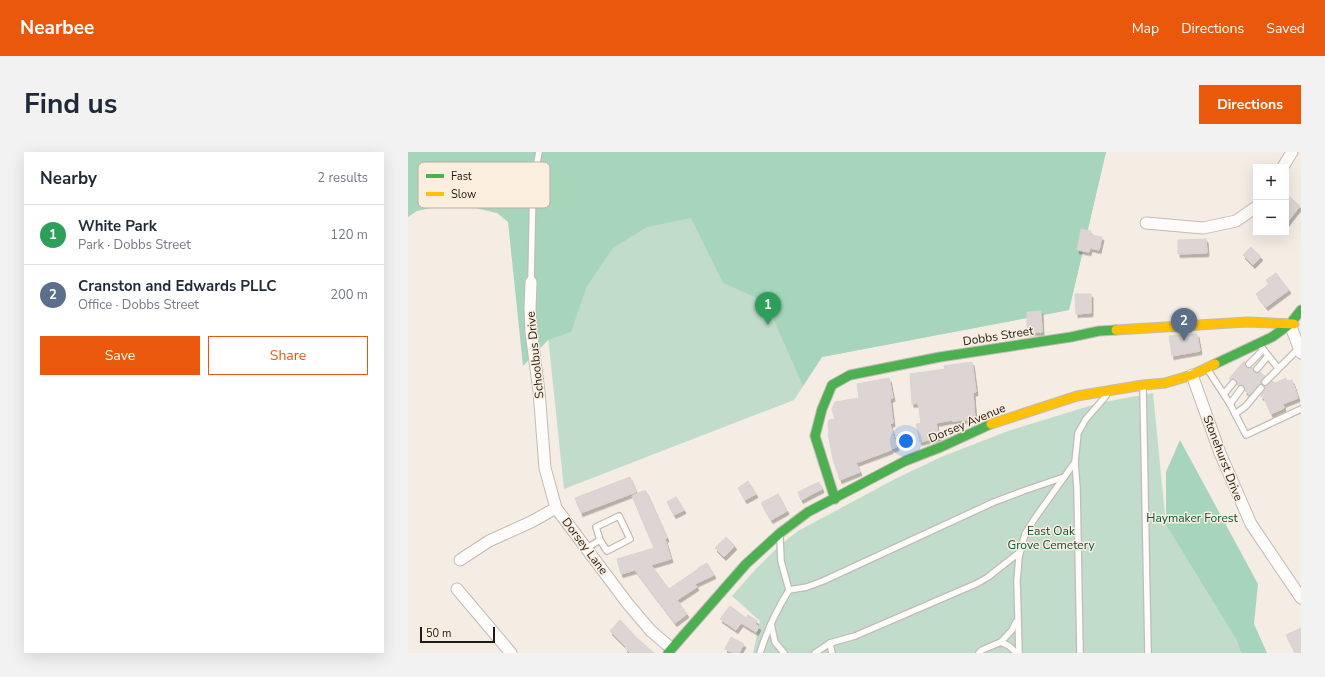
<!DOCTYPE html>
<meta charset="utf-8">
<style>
:root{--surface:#fff;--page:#f2f2f3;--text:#1f2937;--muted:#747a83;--line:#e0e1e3;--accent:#ea580c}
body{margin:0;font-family:"Nunito Sans",sans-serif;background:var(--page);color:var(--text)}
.controls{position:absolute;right:12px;top:12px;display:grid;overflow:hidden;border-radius:0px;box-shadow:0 4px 16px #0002}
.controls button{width:36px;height:36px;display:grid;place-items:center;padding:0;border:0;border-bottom:1px solid var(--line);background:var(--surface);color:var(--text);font:20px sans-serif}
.scale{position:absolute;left:12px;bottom:10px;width:75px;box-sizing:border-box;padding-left:4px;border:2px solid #1f1a15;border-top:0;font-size:11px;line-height:14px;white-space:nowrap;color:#1f1a15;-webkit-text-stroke:3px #fbeede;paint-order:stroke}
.you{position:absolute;left:498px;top:289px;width:14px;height:14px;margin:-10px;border:3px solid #fff;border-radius:50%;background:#1a73e8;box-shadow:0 0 0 6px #1a73e833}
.badge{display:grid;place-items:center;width:26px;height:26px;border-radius:50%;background:var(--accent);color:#fff;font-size:13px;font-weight:700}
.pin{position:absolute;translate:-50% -33px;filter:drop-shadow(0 1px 2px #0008)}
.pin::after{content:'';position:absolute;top:21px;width:14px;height:12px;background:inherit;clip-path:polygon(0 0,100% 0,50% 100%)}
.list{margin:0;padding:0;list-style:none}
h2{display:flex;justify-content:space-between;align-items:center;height:52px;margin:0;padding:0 16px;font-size:17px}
h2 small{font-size:13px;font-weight:400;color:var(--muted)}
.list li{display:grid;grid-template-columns:26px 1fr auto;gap:12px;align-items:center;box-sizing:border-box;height:60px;padding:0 16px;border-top:1px solid var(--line)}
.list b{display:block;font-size:15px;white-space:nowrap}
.list p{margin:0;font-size:13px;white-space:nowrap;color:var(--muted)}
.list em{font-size:13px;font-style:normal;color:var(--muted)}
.actions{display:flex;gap:8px;padding:12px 16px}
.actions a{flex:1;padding:9px 0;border:1px solid var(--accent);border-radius:0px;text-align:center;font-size:14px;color:var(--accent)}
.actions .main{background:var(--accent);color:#fff}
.map{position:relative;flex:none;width:893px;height:501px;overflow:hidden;border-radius:0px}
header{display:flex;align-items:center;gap:24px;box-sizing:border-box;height:56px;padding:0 20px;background:var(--accent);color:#fff}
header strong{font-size:19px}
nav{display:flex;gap:22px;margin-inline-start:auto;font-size:14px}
.intro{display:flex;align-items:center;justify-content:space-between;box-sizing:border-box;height:96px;padding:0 24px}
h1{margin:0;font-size:28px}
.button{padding:10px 18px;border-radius:0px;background:var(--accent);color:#fff;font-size:14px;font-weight:700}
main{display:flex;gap:24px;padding:0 24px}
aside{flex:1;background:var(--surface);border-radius:0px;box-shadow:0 4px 16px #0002}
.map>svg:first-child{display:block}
.green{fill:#c1dcca}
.forest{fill:#a6d5bc}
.building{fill:#ddd5d3;stroke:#dad3d0;filter:url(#shadow)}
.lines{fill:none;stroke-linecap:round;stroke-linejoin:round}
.lane-casing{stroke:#c1bbb4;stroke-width:8}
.street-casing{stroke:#c1bbb4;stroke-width:13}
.fast-casing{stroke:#c1bbb4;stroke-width:11}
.slow-casing{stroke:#c1bbb4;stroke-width:11}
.lane{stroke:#fefcfb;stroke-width:5.5}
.street{stroke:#fefcfb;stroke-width:11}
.fast{stroke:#4caf50;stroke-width:9}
.slow{stroke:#ffc107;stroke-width:9}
.labels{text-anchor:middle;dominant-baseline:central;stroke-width:3;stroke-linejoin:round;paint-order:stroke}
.street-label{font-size:12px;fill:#1f1a15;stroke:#fbeede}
.park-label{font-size:12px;fill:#05543b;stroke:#fbeede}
.key{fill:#fbeede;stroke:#b9aea2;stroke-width:1}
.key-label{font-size:11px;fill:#1f1a15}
</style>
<header>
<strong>Nearbee</strong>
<nav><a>Map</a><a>Directions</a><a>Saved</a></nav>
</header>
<div class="intro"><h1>Find us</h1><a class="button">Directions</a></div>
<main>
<aside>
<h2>Nearby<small>2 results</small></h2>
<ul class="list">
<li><span class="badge" style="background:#2e9e5b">1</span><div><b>White Park</b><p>Park · Dobbs Street</p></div><em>120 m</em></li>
<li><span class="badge" style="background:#5c6f8a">2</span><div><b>Cranston and Edwards PLLC</b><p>Office · Dobbs Street</p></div><em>200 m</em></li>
</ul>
<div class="actions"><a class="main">Save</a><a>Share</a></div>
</aside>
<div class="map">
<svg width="893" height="501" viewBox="0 0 893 501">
<defs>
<filter id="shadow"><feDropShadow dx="2" dy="3.5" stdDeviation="0" flood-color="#0004"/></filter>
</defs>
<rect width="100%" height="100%" fill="#f5ede4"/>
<g class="green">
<polygon points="146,0 698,0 661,158 414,205 386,248 156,337 131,99"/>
<polygon points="745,241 758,373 829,489 833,501 345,501 352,469 324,444 347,418 372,393 390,379 487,327 533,305 600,279 691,251"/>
</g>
<g class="forest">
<polygon points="0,0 698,0 661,158 414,205 395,234 358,150 315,131 283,66 239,75 205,96 179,134 163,180 140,188 115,214 100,70 89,61 45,51 9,59 0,65"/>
<polygon points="772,288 850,432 846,472 859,501 833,501 829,489 758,373 758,320"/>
</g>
<g class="building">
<polygon points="878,42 892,54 878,72"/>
<polygon points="673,77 683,79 682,83 694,85 691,98 682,96 681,100 669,98"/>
<polygon points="798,87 799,101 770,102 770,88"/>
<polygon points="843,95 853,105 845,113 835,103"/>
<polygon points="868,121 881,138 858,155 848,142 861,132 858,128"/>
<polygon points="667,142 683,142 683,161 668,162"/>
<polygon points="633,159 634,180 619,180 619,160"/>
<polygon points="789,182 792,199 764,204 761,184"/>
<polygon points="836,209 838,215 842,216 844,215 847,220 852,220 857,224 853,229 853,232 850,233 842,243 837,239 837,236 835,233 829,233 829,230 827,228 821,227"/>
<polygon points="564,210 568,240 565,241 567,267 544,269 544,268 528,271 531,285 512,290 508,272 513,271 510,251 504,252 502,222 537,217 536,214"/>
<polygon points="481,226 485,246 482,247 485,271 482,272 489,295 483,297 483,298 448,311 452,320 432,328 425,307 420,281 421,281 420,272 421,268 427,267 424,257 427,250 451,246 449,232"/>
<polygon points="878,226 879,229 884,228 890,246 875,252 876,256 863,262 855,244 853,245 853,243 856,238 857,234 864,229 867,231"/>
<polygon points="222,325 228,340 173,361 167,346"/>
<polygon points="340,329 348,342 337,348 330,336"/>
<polygon points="411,330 414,337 393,348 390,340"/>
<polygon points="235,339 238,339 259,386 257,387 263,407 243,413 261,437 290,417 290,416 299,411 306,423 287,432 289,435 269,448 279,462 267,471 227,418 213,422 209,407 246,396 224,344"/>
<polygon points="370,342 379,359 363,368 353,351"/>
<polygon points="268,345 276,358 266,363 259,350"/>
<polygon points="318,385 327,394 316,405 307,396"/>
<polygon points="322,454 338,466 340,463 349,469 347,472 351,475 348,480 333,471 328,478 312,467"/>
<polygon points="212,468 228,485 246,501 222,501 217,496 218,495 202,479"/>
<polygon points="893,476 893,501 887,501 878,483"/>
<polygon points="323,485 336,492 331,501 326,501 317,497"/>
</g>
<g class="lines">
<defs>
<g id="lane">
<polyline points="123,130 125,31 131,0"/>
<polyline points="851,192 870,216"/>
<polyline points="841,212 855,198"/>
<polyline points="849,217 860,204"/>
<polyline points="800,218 822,252 838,283 893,257"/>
<polyline points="857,230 891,196"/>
<polyline points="735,235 740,501"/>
<polyline points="816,242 825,231"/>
<polyline points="822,252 833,237"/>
<polyline points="827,262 838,254 853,236"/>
<polyline points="667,310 669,336 672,501"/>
<polyline points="372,386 373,409 381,438"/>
<polyline points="179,396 192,388 199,399 222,387 211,364 188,375 192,388"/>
<polyline points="363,472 367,490 376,501"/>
<polyline points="593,490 604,478 608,470"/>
<polyline points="422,491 424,501"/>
<path d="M352,501C359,478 368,459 381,438L399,435L415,429L586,350L618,338L656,325"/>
<polyline points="407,501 422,491 447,484 570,431 580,425 612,400"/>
<polyline points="571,501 574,498 593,490 601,494 609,501"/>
<polyline points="611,501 609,429 611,405 617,382 627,366 667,310 670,281 678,267 698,244"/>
</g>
<g id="street">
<polyline points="875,15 884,0"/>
<polyline points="738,71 795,76 828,69 848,55"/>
<polyline points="123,130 122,156 123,180 131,239 137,316 148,356 220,452 243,479 263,496"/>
<polyline points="882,172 893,201"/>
<polyline points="784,223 812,301 843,372 893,446"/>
<polyline points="52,408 81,389 123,370 148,356"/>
<polyline points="49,437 103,501"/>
</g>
<g id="fast">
<polyline points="807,212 864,185 882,172 893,158"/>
<polyline points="427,347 407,284 414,257 424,233 442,223 532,205 663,185 691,179 708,178"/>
<polyline points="260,501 338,412 372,381 400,360 497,309 533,295 583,272"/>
</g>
<g id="slow">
<polyline points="708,178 839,170 886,172"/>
<polyline points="583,272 669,244 735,233 757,231 784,223 807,212"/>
</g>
</defs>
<use href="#lane" class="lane-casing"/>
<use href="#street" class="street-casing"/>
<use href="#fast" class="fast-casing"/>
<use href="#slow" class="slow-casing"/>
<use href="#lane" class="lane"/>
<use href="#street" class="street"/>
<use href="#fast" class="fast"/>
<use href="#slow" class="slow"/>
</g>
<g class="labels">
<g class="street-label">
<text transform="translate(590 184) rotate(-9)">Dobbs Street</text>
<text transform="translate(127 203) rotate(-96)">Schoolbus Drive</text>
<text transform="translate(559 271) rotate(-23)">Dorsey Avenue</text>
<text transform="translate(815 306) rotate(69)">Stonehurst Drive</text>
<text transform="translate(177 394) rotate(53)">Dorsey Lane</text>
</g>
<g class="park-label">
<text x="784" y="366">Haymaker Forest</text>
<text x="643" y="379">East Oak<tspan x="643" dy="14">Grove Cemetery</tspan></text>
</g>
</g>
<rect x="10" y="10" width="132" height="46" rx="6" class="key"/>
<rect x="18" y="22" width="18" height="4" fill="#4caf50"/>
<rect x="18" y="40" width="18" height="4" fill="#ffc107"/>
<g class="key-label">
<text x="43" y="28">Fast</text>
<text x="43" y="46">Slow</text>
</g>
</svg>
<div class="controls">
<button>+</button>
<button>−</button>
</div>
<div class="scale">50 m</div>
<div class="you"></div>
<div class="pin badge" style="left:360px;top:173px;background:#2e9e5b">1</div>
<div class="pin badge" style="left:776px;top:189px;background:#5c6f8a">2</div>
</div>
</main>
